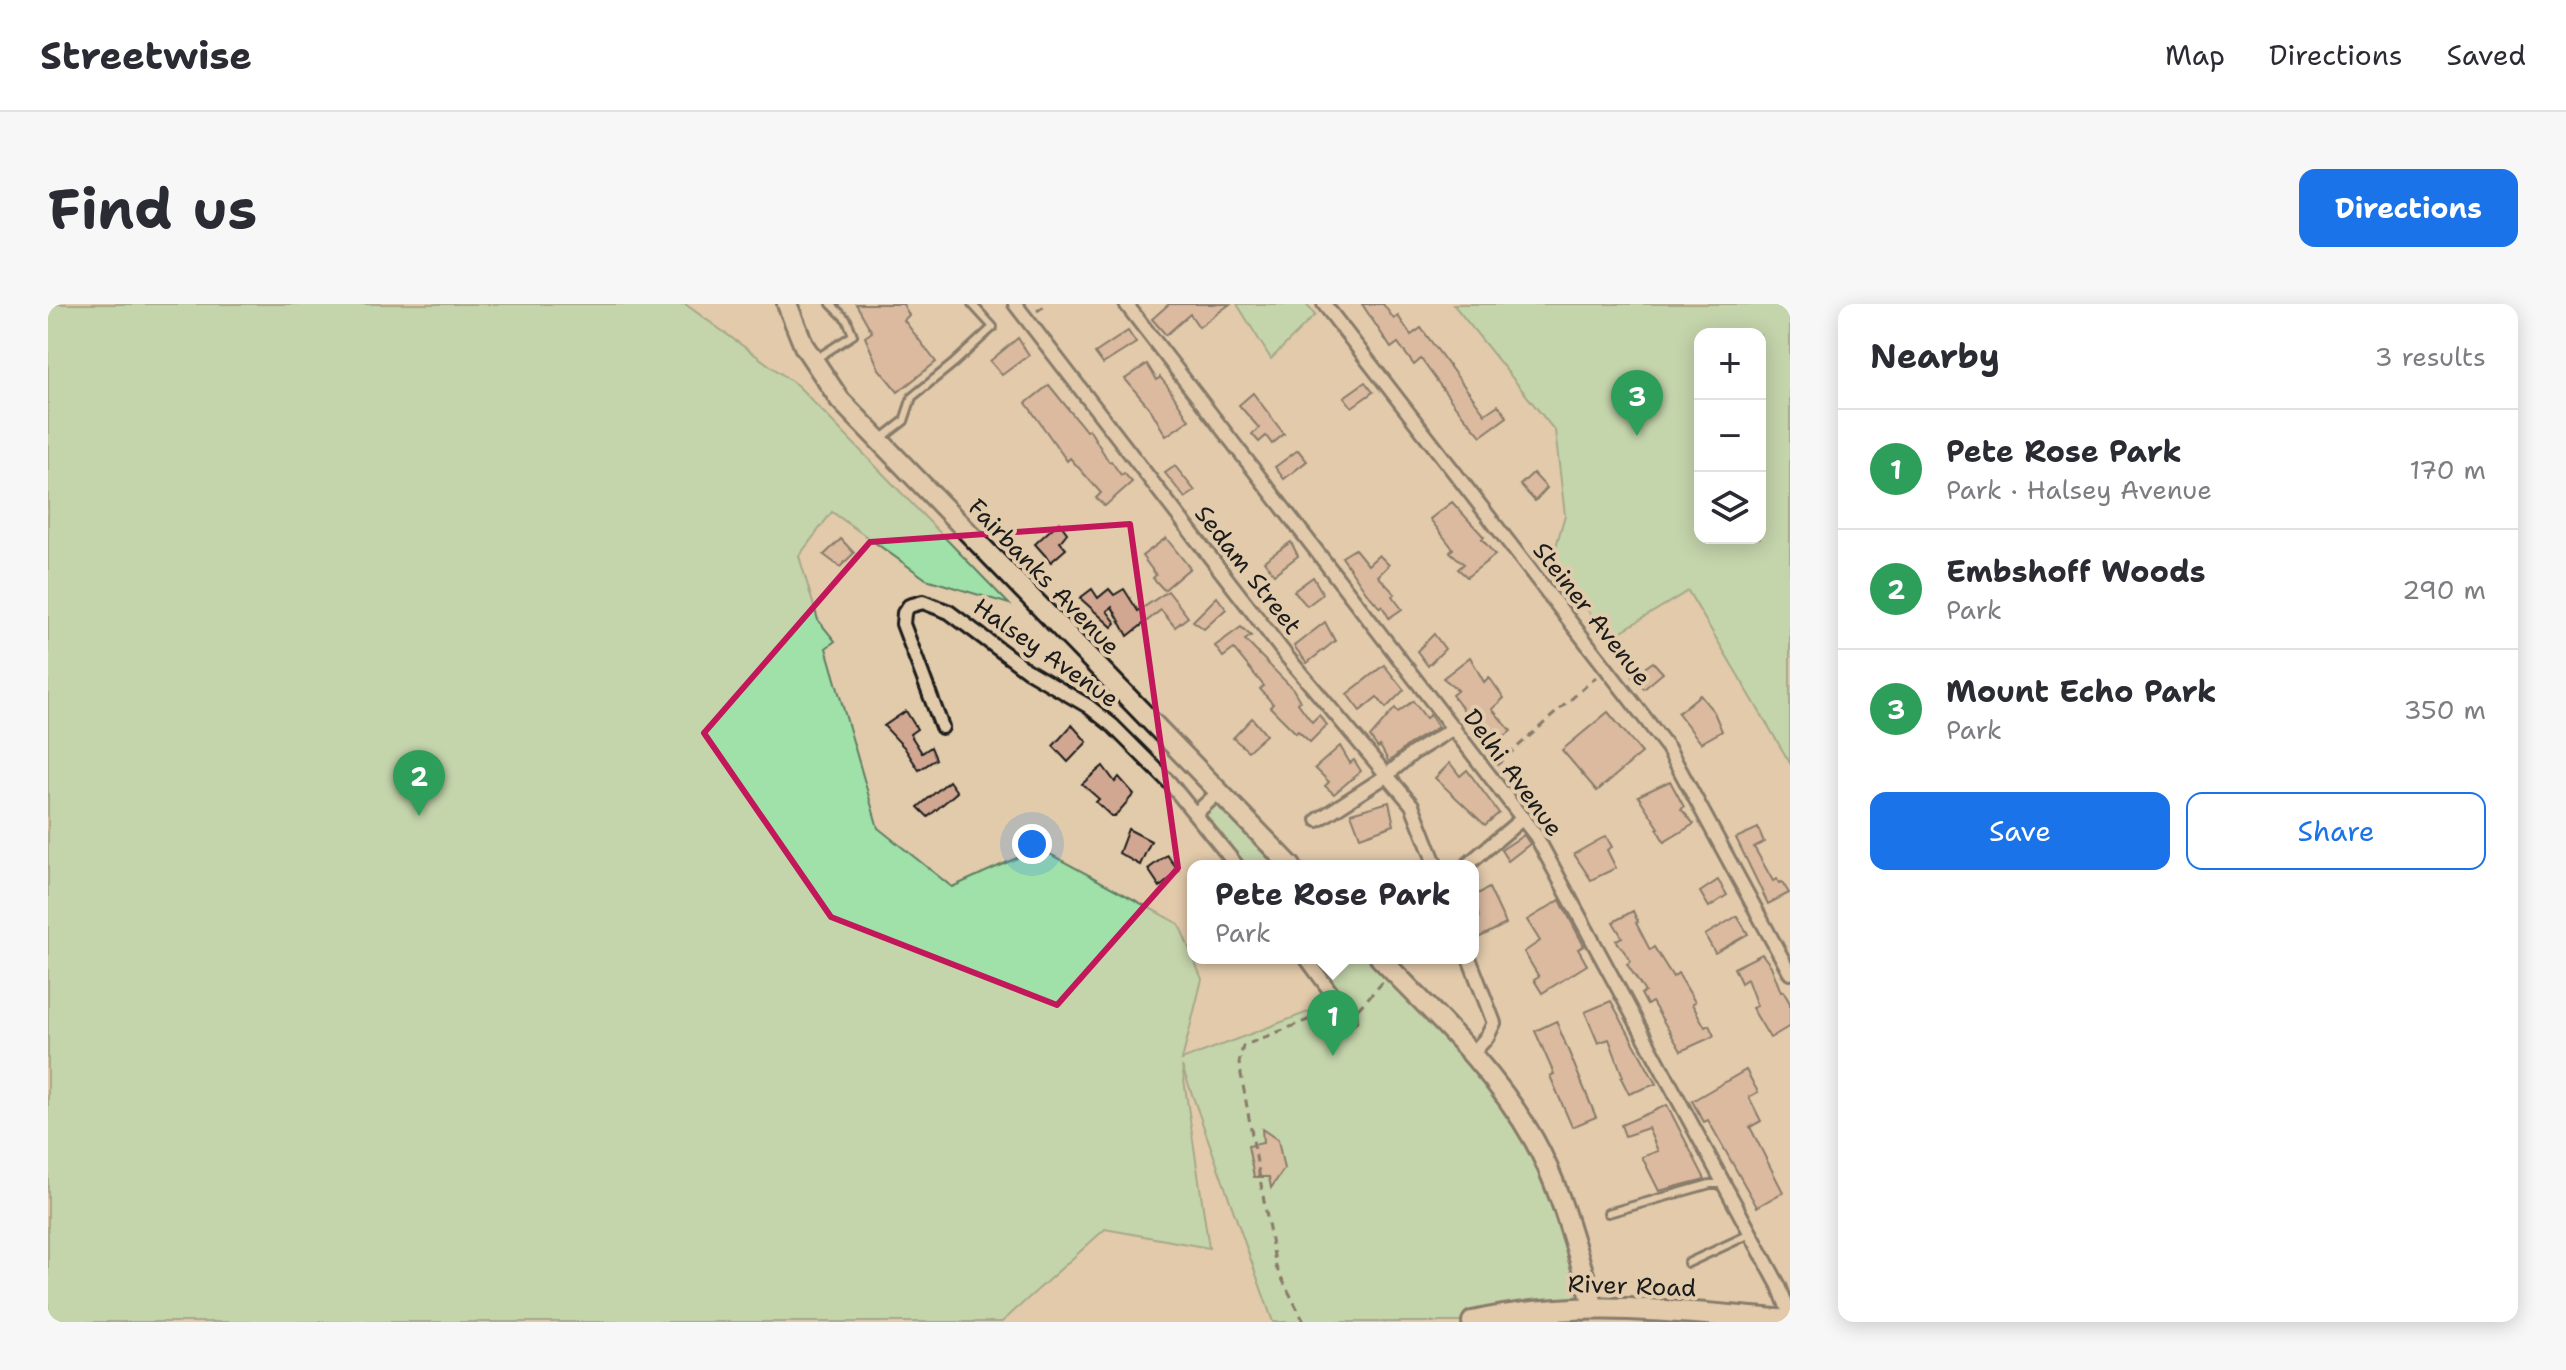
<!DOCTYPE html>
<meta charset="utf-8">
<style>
:root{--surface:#fff;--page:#f7f7f7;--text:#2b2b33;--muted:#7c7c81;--line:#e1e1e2;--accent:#1a73e8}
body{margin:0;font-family:"Shantell Sans",sans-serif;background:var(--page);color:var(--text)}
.controls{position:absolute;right:24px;top:24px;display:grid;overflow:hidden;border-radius:16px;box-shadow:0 4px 20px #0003}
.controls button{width:72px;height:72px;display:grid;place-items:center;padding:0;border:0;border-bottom:2px solid var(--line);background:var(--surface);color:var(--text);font:40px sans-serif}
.you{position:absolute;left:984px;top:540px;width:28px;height:28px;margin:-20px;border:6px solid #fff;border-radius:50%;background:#1a73e8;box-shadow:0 0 0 12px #1a73e833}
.badge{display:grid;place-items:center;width:52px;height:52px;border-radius:50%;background:var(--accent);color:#fff;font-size:26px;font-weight:700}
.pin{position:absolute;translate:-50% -66px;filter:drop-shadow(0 2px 4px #0008)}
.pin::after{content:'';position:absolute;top:42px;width:28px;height:24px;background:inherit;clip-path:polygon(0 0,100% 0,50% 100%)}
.popup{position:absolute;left:1139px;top:556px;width:292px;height:104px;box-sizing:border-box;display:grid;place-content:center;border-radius:16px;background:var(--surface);filter:drop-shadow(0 2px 6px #0005);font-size:26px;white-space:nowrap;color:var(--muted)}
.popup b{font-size:30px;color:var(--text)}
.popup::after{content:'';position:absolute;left:50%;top:100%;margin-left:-16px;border:16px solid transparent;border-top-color:var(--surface)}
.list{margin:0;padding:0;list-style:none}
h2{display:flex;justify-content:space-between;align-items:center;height:104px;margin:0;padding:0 32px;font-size:34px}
h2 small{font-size:26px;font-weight:400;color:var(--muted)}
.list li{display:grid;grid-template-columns:52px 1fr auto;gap:24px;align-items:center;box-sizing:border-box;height:120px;padding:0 32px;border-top:2px solid var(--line)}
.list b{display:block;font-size:30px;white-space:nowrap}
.list p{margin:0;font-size:26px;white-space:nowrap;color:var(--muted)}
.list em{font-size:26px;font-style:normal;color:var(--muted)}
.actions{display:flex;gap:16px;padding:24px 32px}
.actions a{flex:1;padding:18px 0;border:2px solid var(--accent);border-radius:16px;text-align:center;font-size:28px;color:var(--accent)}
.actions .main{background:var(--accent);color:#fff}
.icon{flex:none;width:44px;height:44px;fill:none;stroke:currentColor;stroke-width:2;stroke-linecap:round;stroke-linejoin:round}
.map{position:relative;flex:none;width:1742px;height:1018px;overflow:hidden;border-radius:16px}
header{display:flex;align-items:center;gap:48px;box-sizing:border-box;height:112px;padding:0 40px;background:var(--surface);border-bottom:2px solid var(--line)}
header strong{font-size:38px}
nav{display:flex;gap:44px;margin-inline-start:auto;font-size:28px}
.intro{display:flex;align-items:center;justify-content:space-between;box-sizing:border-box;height:192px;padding:0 48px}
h1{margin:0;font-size:56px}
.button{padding:20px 36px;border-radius:16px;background:var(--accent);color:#fff;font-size:28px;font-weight:700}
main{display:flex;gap:48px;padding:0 48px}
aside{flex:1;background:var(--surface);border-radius:16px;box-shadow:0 4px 20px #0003}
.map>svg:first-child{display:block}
.green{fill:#a0e1aa;stroke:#5e7e63;stroke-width:2;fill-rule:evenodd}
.building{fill:#d2a792;stroke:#1c1c1c;stroke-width:2}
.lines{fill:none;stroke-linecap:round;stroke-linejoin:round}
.lane-casing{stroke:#1c1c1c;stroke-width:12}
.street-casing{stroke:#1c1c1c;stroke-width:18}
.secondary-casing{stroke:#1c1c1c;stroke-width:24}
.primary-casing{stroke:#1c1c1c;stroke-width:26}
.path{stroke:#1c1c1c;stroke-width:3;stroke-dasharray:8 6;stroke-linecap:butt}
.lane{stroke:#e2cbab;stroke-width:6}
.street{stroke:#e2cbab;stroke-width:12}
.secondary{stroke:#e2cbab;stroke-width:18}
.primary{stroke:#e2cbab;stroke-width:20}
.marked{fill:none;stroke:#c2185b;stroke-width:6;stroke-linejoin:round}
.labels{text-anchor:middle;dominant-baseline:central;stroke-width:8;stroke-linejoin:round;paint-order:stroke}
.street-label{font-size:24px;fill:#1c1c1c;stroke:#e2cbab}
</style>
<header>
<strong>Streetwise</strong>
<nav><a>Map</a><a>Directions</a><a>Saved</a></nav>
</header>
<div class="intro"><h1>Find us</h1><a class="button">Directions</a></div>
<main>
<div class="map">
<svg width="1742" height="1018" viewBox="0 0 1742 1018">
<rect width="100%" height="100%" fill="#e2cbab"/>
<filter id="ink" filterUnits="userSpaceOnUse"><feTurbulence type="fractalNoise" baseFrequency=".0125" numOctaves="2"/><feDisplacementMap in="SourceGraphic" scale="16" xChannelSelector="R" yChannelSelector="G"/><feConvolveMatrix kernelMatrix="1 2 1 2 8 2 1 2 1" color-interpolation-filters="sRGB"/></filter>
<g filter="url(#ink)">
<g class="green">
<polygon points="0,0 637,0 750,82 961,300 878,275 784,208 751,252 770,316 787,337 778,344 830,524 904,583 991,544 1131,620 1154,675 1134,756 1289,697 1258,654 1332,654 1487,838 1546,1003 1425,1018 1225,1018 1134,762 1161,944 1057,925 954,1018 0,1018"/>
<polygon points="1189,0 1258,0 1267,11 1223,55"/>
<path d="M1405,0H1742V459L1640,287L1562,334L1503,260L1517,211L1507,127ZM1652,30H1712V234H1652Z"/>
<polygon points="1171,488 1243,562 1189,562 1148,509"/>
</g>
<g class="building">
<polygon points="808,0 855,0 861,11 856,16 888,58 850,88 831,65 817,33 824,28"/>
<polygon points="1121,0 1182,0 1151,23 1142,10 1118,31 1104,15"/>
<polygon points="1314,0 1335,0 1346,15 1350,12 1363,31 1373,24 1437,110 1450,101 1459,113 1433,132 1407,102 1373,55 1366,61 1350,39 1343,44"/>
<polygon points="1080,27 1088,39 1055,60 1047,49"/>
<polygon points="970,34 981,51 954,71 942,57"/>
<polygon points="1099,60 1109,76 1112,73 1120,83 1141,116 1118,132 1103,106 1077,75"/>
<polygon points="1317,78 1325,88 1304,103 1296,93"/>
<polygon points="1001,81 1038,127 1041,125 1061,158 1063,157 1073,171 1076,169 1084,178 1057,202 1048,194 1053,189 1022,154 1019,157 978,99"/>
<polygon points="1205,89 1236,130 1224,140 1218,132 1211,138 1204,130 1211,124 1191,101"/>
<polygon points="1250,146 1259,157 1236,175 1227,163"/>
<polygon points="1127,162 1147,187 1137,194 1117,169"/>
<polygon points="1485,169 1499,184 1487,197 1472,181"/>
<polygon points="1404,198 1436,233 1434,235 1447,251 1419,273 1410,265 1416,260 1402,248 1405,245 1382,215"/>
<polygon points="1011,218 1019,229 1012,238 1018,245 1003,258 987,240"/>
<polygon points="1118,234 1142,264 1116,286 1105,274 1108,271 1094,252"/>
<polygon points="793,235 806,249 792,263 776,251"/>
<polygon points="1243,238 1250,252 1226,270 1216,257"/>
<polygon points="1307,245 1320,261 1331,251 1341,261 1330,272 1347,290 1344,292 1354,305 1341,314 1334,302 1332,304 1318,288 1294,253"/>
<polygon points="1265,273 1275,290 1259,302 1246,287"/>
<polygon points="1044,285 1050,294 1061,285 1066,291 1076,285 1090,307 1120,287 1140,313 1127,323 1113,306 1080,332 1064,303 1059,307 1068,319 1064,323 1032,294"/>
<polygon points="1169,293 1178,305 1156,325 1145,317"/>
<polygon points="1277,318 1287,337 1259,359 1246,342"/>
<polygon points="1193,323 1203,332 1197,336 1245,385 1252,397 1250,399 1264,418 1271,411 1279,421 1262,438 1250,427 1248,429 1222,403 1225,400 1212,385 1216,382 1186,345 1175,353 1167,342"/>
<polygon points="1386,330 1397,345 1380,362 1369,347"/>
<polygon points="1422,353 1436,378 1441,373 1456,394 1444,405 1463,427 1450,438 1447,438 1415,405 1404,391 1410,386 1395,374"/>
<polygon points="1605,358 1615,369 1596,385 1584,373"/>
<polygon points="1336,361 1356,386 1338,404 1329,393 1312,407 1299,390"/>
<polygon points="1652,391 1666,408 1674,427 1653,439 1630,409"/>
<polygon points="1365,397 1378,414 1382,411 1390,423 1360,441 1341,458 1332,442 1330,444 1322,433 1347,404 1350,408"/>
<polygon points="858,407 869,425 862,430 874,449 883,443 888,455 871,466 856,443 836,422"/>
<polygon points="1560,408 1594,449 1549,487 1514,446"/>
<polygon points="1204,414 1218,431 1200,447 1185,434"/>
<polygon points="1024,421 1039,438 1020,458 1005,442"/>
<polygon points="1292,442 1302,459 1306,456 1313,467 1286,490 1277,482 1281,478 1267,464"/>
<polygon points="1402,459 1412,472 1419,466 1451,509 1437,521 1387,474"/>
<polygon points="1055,462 1067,478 1071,473 1086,490 1067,512 1063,512 1048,498 1051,495 1034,480"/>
<polygon points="901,477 909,488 880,513 870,503"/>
<polygon points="1622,477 1636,503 1633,505 1646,520 1616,538 1609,525 1611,524 1590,492"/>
<polygon points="1341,498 1346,521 1312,533 1303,509"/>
<polygon points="1710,524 1716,538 1706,543 1725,577 1729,575 1731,579 1734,578 1741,589 1720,600 1688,534"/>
<polygon points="1080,525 1103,537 1092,561 1071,549"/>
<polygon points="1476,531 1482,540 1460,557 1453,546"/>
<polygon points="1558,532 1564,543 1559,546 1568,564 1543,576 1526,550"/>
<polygon points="1119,551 1131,567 1112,583 1100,565"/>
<polygon points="1670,576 1679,591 1661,603 1652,588"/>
<polygon points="1441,584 1458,620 1430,634 1425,616 1431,613 1425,592"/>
<polygon points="1512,596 1536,642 1530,645 1539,661 1494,689 1486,676 1491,673 1476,648 1492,637 1479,616"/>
<polygon points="1585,607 1590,618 1588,619 1602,646 1606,643 1625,673 1630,669 1647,698 1644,700 1657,723 1661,721 1666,732 1633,747 1604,698 1599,701 1593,690 1597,688 1579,660 1583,657 1568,636 1574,633 1565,618"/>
<polygon points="1689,612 1700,630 1667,649 1657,631"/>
<polygon points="1714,650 1723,662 1733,688 1735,687 1742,699 1742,722 1722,734 1704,704 1709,702 1699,675 1693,679 1686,664"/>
<polygon points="1563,697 1608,780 1581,790 1573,774 1575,773 1561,735 1550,739 1537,708"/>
<polygon points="1508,717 1548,813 1524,823 1502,772 1506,770 1487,727"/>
<polygon points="1698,766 1710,788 1701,793 1713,817 1702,823 1735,888 1709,903 1660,816 1656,818 1644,797"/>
<polygon points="1619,801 1657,875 1611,887 1594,853 1610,847 1600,824 1577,832 1573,821"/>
<polygon points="1214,825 1230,836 1236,865 1223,884 1221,873 1206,873 1200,842 1215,839"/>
</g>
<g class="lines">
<defs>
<g id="lane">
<polyline points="766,56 805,31 799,16 783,0"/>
<polyline points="834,134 856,117 864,93 906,59 945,23 924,0"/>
<polyline points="1560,909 1662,880 1676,880"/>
<polyline points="1640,959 1702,930"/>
</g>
<g id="street">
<polyline points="967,0 1240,354 1364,501 1388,562"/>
<polyline points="1078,0 1488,532 1731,982 1742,1011"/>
<polyline points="1276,0 1620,444 1742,669"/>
<polyline points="894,423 855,320 856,309 861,302 875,298 901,308 980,367 1040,402 1065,422 1121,478 1189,562"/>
<polyline points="1148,509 1171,488"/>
<polyline points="1270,516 1338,472 1365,449 1406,424"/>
<polyline points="1418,562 1475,514"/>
<polyline points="1258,654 1302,714"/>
<polyline points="1421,654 1446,719 1439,733 1425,749"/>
</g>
<g id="secondary">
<polyline points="739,0 756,42 792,96 1243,562"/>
<path d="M1332,654C1388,712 1446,765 1486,836C1514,886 1528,948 1546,1003"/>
</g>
<path id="primary" d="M1425,1018C1532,993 1634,1009 1742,1017"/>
</defs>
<use href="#lane" class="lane-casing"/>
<use href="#street" class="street-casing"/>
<use href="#secondary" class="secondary-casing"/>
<use href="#primary" class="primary-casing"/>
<g class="path">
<polyline points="989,7 999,0"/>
<polyline points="1449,461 1548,373"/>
<polyline points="1310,705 1335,678"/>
<polyline points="1256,1018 1228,963 1191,759 1195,742 1282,707"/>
</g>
<use href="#lane" class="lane"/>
<use href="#street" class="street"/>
<use href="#secondary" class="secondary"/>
<use href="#primary" class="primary"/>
</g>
</g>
<path d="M0 0H1742V1018H0ZM1082,220L1130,564L1009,701L783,613L656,429L822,238Z" fill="#e2cbab" fill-opacity=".55" fill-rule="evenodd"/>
<path class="marked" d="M1082,220L1130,564L1009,701L783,613L656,429L822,238Z"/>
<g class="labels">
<g class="street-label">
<text transform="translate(1200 266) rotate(52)">Sedam Street</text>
<text transform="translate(996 273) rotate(46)">Fairbanks Avenue</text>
<text transform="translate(1544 310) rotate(52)">Steiner Avenue</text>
<text transform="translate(998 349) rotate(35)">Halsey Avenue</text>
<text transform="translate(1465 469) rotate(54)">Delhi Avenue</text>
<text transform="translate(1584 982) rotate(2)">River Road</text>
</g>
</g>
</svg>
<div class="controls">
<button>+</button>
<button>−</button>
<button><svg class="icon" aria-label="layers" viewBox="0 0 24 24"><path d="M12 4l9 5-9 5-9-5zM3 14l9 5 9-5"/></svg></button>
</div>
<div class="you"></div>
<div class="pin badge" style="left:1285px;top:752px;background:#2e9e5b">1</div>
<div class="popup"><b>Pete Rose Park</b>Park</div>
<div class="pin badge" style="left:371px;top:512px;background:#2e9e5b">2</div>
<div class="pin badge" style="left:1589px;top:132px;background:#2e9e5b">3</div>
</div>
<aside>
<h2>Nearby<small>3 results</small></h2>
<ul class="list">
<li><span class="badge" style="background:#2e9e5b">1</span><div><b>Pete Rose Park</b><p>Park · Halsey Avenue</p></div><em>170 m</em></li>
<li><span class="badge" style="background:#2e9e5b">2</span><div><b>Embshoff Woods</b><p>Park</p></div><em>290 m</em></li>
<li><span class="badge" style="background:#2e9e5b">3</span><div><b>Mount Echo Park</b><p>Park</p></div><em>350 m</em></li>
</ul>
<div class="actions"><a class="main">Save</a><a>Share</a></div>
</aside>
</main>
